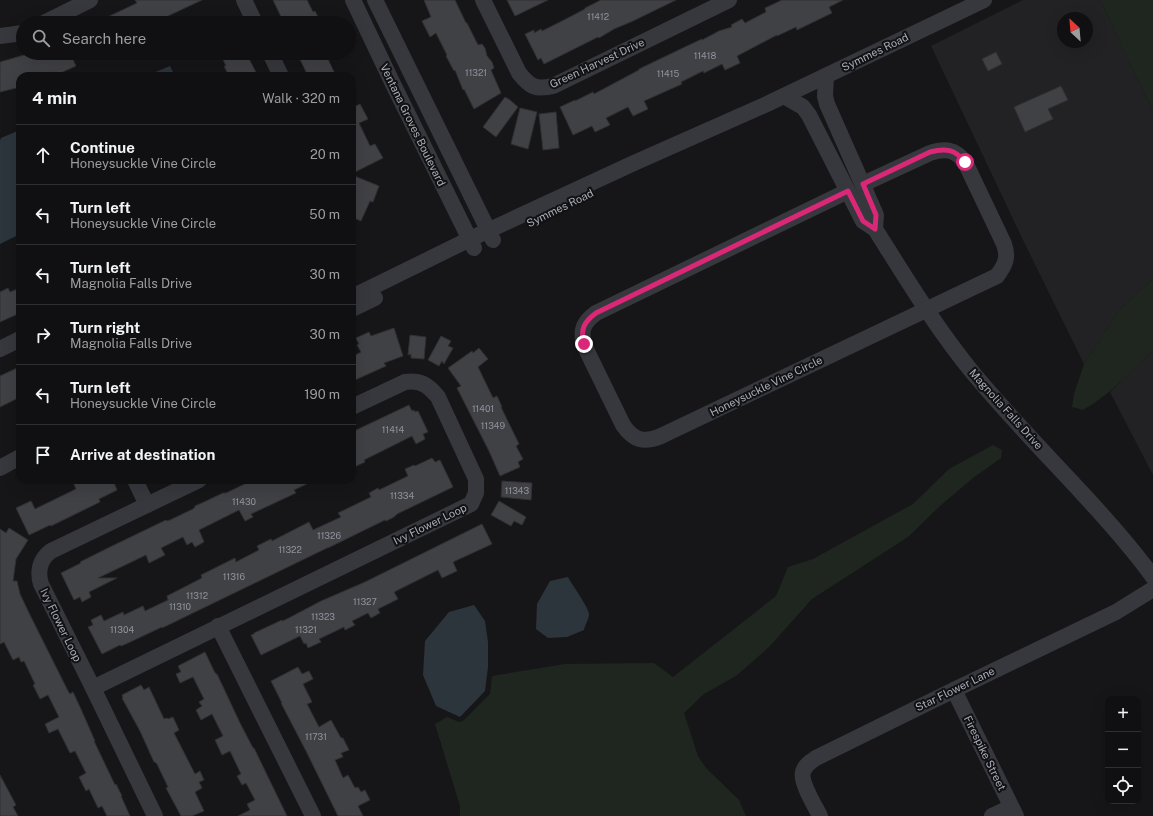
<!DOCTYPE html>
<meta charset="utf-8">
<style>
:root{--surface:#101012;--page:#1e1e20;--text:#f1f3f6;--muted:#9c9d9f;--line:#303032}
body{margin:0;font-family:"Public Sans",sans-serif;background:var(--page);color:var(--text)}
.controls{position:absolute;right:12px;bottom:12px;display:grid;overflow:hidden;border-radius:8px;box-shadow:0 4px 16px #0002}
.controls button{width:36px;height:36px;display:grid;place-items:center;padding:0;border:0;border-bottom:1px solid var(--line);background:var(--surface);color:var(--text);font:20px sans-serif}
.compass{position:absolute;left:1057px;top:12px;width:36px;height:36px;border-radius:50%;background:var(--surface);box-shadow:0 4px 16px #0002;rotate:334deg}
.stop{position:absolute;width:12px;height:12px;margin:-9px;border:3px solid #db2777;border-radius:50%;background:#fff}
.stop.end{background:#db2777;border-color:#fff;box-shadow:0 1px 4px #0008}
.list{margin:0;padding:0;list-style:none}
h2{display:flex;justify-content:space-between;align-items:center;height:52px;margin:0;padding:0 16px;font-size:17px}
h2 small{font-size:13px;font-weight:400;color:var(--muted)}
.list li{display:grid;grid-template-columns:26px 1fr auto;gap:12px;align-items:center;box-sizing:border-box;height:60px;padding:0 16px;border-top:1px solid var(--line)}
.list b{display:block;font-size:15px;white-space:nowrap}
.list p{margin:0;font-size:13px;white-space:nowrap;color:var(--muted)}
.list em{font-size:13px;font-style:normal;color:var(--muted)}
.icon{flex:none;width:22px;height:22px;fill:none;stroke:currentColor;stroke-width:2;stroke-linecap:round;stroke-linejoin:round}
.map{position:relative;flex:none;width:1153px;height:816px;overflow:hidden}
.search{position:absolute;background:var(--surface);box-shadow:0 4px 16px #0002;left:16px;top:16px;width:340px;height:44px;display:flex;align-items:center;gap:10px;box-sizing:border-box;padding:0 14px;border-radius:22px;color:var(--muted);font-size:15px}
.panel{position:absolute;background:var(--surface);box-shadow:0 4px 16px #0002;left:16px;top:72px;width:340px;height:412px;border-radius:12px}
.map>svg:first-child{display:block}
.built{fill:#222225;fill-rule:evenodd}
.green{fill:#1e261f}
.water{fill:#2c353c}
.building{fill:#404145;stroke:#303034}
.lines{fill:none;stroke-linecap:round;stroke-linejoin:round}
.minor{stroke:#37383d;stroke-width:16}
.route{stroke:#db2777;stroke-width:5}
.labels{text-anchor:middle;dominant-baseline:central;stroke-width:4;stroke-linejoin:round;paint-order:stroke}
.number-label{font-size:9px;fill:#8e929b}
.street-label{font-size:11px;fill:#a8adb8;stroke:#111113}
</style>
<div class="map">
<svg width="1153" height="816" viewBox="0 0 1153 816">
<rect width="100%" height="100%" fill="#161618"/>
<g class="built">
<path d="M1023,0H1100L1153,111V279L1121,308L1084,364L1022,238L931,46ZM1063,18H1087V42H1063Z"/>
<polygon points="1153,350 1153,475 1110,392"/>
</g>
<g class="green">
<polygon points="1100,0 1153,0 1153,111"/>
<path d="M1153,279V350C1131,371 1110,395 1083,410L1072,407L1074,394L1084,364L1121,308Z"/>
<polygon points="993,445 1002,450 1001,458 973,478 940,506 908,537 812,599 769,647 736,676 704,694 684,713 698,756 706,768 739,800 746,816 460,816 460,806 435,724 447,717 459,722 463,721 490,694 492,676 565,664 654,663 673,677 776,596 788,567 813,559 913,504 949,469"/>
</g>
<g class="water">
<polygon points="170,66 175,76 146,76"/>
<polygon points="20,130 20,234 0,244 0,141 1,138"/>
<path d="M568,577C572,585 588,606 589,614C589,619 585,625 584,630L567,637L548,638L536,629L537,604L550,581Z"/>
<polygon points="474,605 485,621 488,642 488,667 485,691 460,717 436,706 423,675 425,641 449,612"/>
</g>
<g class="building">
<polygon points="135,0 202,0 168,16 170,20 164,23 95,23 137,3"/>
<polygon points="273,0 307,0 313,12 315,11 321,23 284,23"/>
<polygon points="424,0 455,0 466,23 467,23 478,45 482,44 485,48 487,56 492,62 494,68 491,70 501,93 474,109 464,89 463,90 455,70 454,71 446,56 447,55 436,33 430,37 422,21 431,17"/>
<polygon points="507,0 548,0 515,16"/>
<polygon points="601,0 676,0 633,21 614,29 599,38 598,37 544,64 541,58 538,60 525,34 534,30 534,33 541,29 542,31 562,21 585,9 585,8"/>
<polygon points="782,0 843,0 829,7 832,13 797,30 796,27 777,36 777,35 737,56 740,63 725,70 722,64 704,73 703,71 681,82 682,84 644,101 648,109 633,116 628,107 606,118 610,125 595,132 592,126 573,135 560,107 575,100 575,101 593,92 594,94 639,70 639,69 687,46 702,39 702,40 719,31 732,27 731,25 742,19 745,23 766,12 765,8"/>
<polygon points="996,52 1002,64 988,71 982,59"/>
<polygon points="31,53 70,53 76,66 56,75 54,72 42,76 20,76 20,87 0,92 0,62"/>
<polygon points="220,53 246,53 258,76 229,76 224,66 226,66"/>
<polygon points="297,53 325,53 336,76 308,76"/>
<polygon points="1061,86 1068,100 1048,109 1053,119 1025,132 1014,107"/>
<polygon points="505,97 510,100 518,107 496,137 483,127"/>
<polygon points="360,104 368,119 359,123 370,146 375,144 383,158 355,172 352,167 352,108"/>
<polygon points="520,108 537,112 528,149 511,144"/>
<polygon points="556,112 559,148 543,150 539,114"/>
<polygon points="352,175 379,186 373,202 370,201 361,221 352,217"/>
<polygon points="8,288 10,292 20,288 20,313 0,322 0,292"/>
<polygon points="394,328 403,356 384,363 386,366 355,380 352,381 352,357 361,352 357,345 359,344 356,338 369,332 371,336"/>
<polygon points="410,335 426,337 424,359 411,358 411,354 408,355"/>
<polygon points="441,336 451,341 448,346 453,348 444,364 442,361 439,366 428,360"/>
<polygon points="479,348 488,359 478,367 493,398 497,396 502,407 501,407 519,444 516,446 523,459 518,462 520,467 500,476 489,451 458,390 457,388 461,386 448,368 472,351 473,353"/>
<polygon points="17,368 20,375 20,397 0,407 0,376"/>
<polygon points="409,405 412,411 414,410 415,412 418,411 428,432 423,434 425,439 416,444 412,436 364,460 365,462 352,468 352,432"/>
<polygon points="432,458 435,462 440,460 453,487 397,514 394,517 386,521 385,520 330,547 327,548 162,628 162,627 126,644 121,646 120,645 102,654 88,627 93,625 91,620 101,615 104,621 123,612 124,615 143,606 145,611 168,600 167,596 202,578 201,575 235,558 236,562 259,550 257,546 271,539 272,541 309,522 313,530 341,517 338,513 371,497 369,493 378,488 379,490 408,476 405,469 414,465 415,466"/>
<polygon points="72,480 113,480 117,490 99,499 100,502 51,526 51,525 48,526 29,535 16,508 31,501 35,509 76,489"/>
<polygon points="253,480 315,480 294,490 296,493 251,514 253,517 245,521 239,510 199,530 204,542 195,547 192,542 187,545 183,537 161,548 165,555 149,563 146,555 98,578 117,578 89,592 91,597 82,602 80,597 74,600 61,573 81,563 80,562 110,547 166,520 167,521 170,520 193,509 195,507 195,506 204,502 223,493 226,493"/>
<polygon points="502,481 532,483 531,500 501,497"/>
<polygon points="499,501 526,517 522,525 514,521 511,526 491,515"/>
<polygon points="482,524 492,544 453,562 457,571 442,578 438,570 394,592 398,599 378,609 380,613 371,618 368,613 352,621 355,625 345,630 344,627 319,639 321,642 308,648 306,643 304,644 300,636 261,655 251,635 254,634 254,633 282,620 282,621 285,620 321,601 365,582"/>
<polygon points="9,528 28,540 16,559 13,581 17,581 20,594 30,615 68,691 70,694 73,692 80,707 95,741 94,741 115,785 116,784 122,796 121,796 130,816 107,816 102,806 98,808 89,789 86,791 79,777 86,773 75,751 70,753 58,729 49,733 45,724 59,717 48,695 40,699 33,685 35,684 24,661 21,662 19,657 13,660 4,642 0,644 0,529 6,533"/>
<polygon points="205,652 214,671 216,674 217,674 240,723 253,748 254,748 287,816 238,816 250,810 247,804 255,800 246,783 242,785 237,776 241,774 230,751 222,755 215,740 223,736 212,714 201,720 196,710 202,706 199,702 204,699 193,677 180,683 176,674 181,672 178,666"/>
<polygon points="298,667 302,674 309,671 313,679 303,684 312,702 307,704 319,727 331,720 341,738 343,738 349,750 341,753 343,757 335,760 343,778 348,775 355,788 358,787 361,792 365,790 370,800 358,806 363,816 338,816 306,751 281,703 282,703 271,681"/>
<polygon points="141,685 144,690 149,687 164,719 167,718 168,719 173,717 179,730 174,733 195,774 200,771 204,780 199,782 202,788 195,792 204,811 192,816 181,816 166,788 168,787 157,764 155,762 154,762 140,731 122,698 123,698 122,695"/>
<polygon points="0,775 16,805 13,807 18,816 0,816"/>
</g>
<g class="lines">
<g class="minor">
<polyline points="244,0 255,23"/>
<polyline points="353,0 392,82 474,248"/>
<polyline points="375,0 493,240"/>
<path d="M483,0L519,73C530,87 536,90 553,86L729,0"/>
<polyline points="44,23 90,0"/>
<polyline points="0,36 23,33"/>
<polyline points="270,53 281,76"/>
<polyline points="826,76 825,96 827,104 876,215 875,229"/>
<path d="M784,96L803,107L809,115L863,221L875,229C906,278 936,328 973,373C1008,415 1046,454 1083,494C1108,521 1132,548 1153,577"/>
<path d="M848,191L596,313C584,322 580,329 584,345L623,425C634,441 644,443 661,436L997,276C1005,265 1009,258 1004,244L965,162C955,149 945,148 930,153L863,184"/>
<polyline points="352,297 470,239 634,163 767,104 984,0"/>
<polyline points="352,309 375,298"/>
<polyline points="0,349 20,339"/>
<polyline points="0,468 20,457"/>
<polyline points="135,480 147,505"/>
<path d="M199,480L51,551C40,559 37,571 41,584L93,688L471,504L476,493V479L438,397C428,385 421,380 405,382L352,407"/>
<polyline points="218,626 313,816"/>
<polyline points="93,688 155,816"/>
<polyline points="954,690 1016,816"/>
<path d="M820,816C815,806 800,782 803,772C805,765 810,762 816,758L954,690L1116,612L1153,589"/>
<polyline points="992,816 1011,807"/>
</g>
</g>
<g class="lines">
<path class="route" d="M584,344C580,329 584,322 596,313L848,191L863,221L875,229L876,215L863,184L930,152C945,148 955,149 965,162"/>
</g>
<g class="labels">
<g class="number-label">
<text x="598" y="16">11412</text>
<text x="705" y="55">11418</text>
<text x="476" y="72">11321</text>
<text x="668" y="73">11415</text>
<text x="483" y="408">11401</text>
<text x="493" y="425">11349</text>
<text x="393" y="429">11414</text>
<text x="517" y="490">11343</text>
<text x="402" y="495">11334</text>
<text x="244" y="501">11430</text>
<text x="329" y="535">11326</text>
<text x="290" y="549">11322</text>
<text x="234" y="576">11316</text>
<text x="197" y="595">11312</text>
<text x="365" y="601">11327</text>
<text x="180" y="606">11310</text>
<text x="323" y="616">11323</text>
<text x="122" y="629">11304</text>
<text x="306" y="629">11321</text>
<text x="316" y="736">11731</text>
</g>
<g class="street-label">
<text transform="translate(875 52) rotate(-26)">Symmes Road</text>
<text transform="translate(597 63) rotate(-25)">Green Harvest Drive</text>
<text transform="translate(413 125) rotate(64)">Ventana Groves Boulevard</text>
<text transform="translate(560 208) rotate(-26)">Symmes Road</text>
<text transform="translate(766 386) rotate(-26)">Honeysuckle Vine Circle</text>
<text transform="translate(1006 409) rotate(48)">Magnolia Falls Drive</text>
<text transform="translate(430 524) rotate(-26)">Ivy Flower Loop</text>
<text transform="translate(61 625) rotate(64)">Ivy Flower Loop</text>
<text transform="translate(955 689) rotate(-26)">Star Flower Lane</text>
<text transform="translate(985 753) rotate(64)">Firespike Street</text>
</g>
</g>
</svg>
<div class="controls">
<button>+</button>
<button>−</button>
<button><svg class="icon" aria-label="locate" viewBox="0 0 24 24"><circle cx="12" cy="12" r="6"/><path d="M12 2v4M12 18v4M2 12h4M18 12h4"/></svg></button>
</div>
<svg class="compass" viewBox="-18 -18 36 36"><path d="M0-13l5 13h-10z" fill="#e53935"/><path d="M0 13l5-13h-10z" fill="#9c9d9f"/></svg>
<div class="stop" style="left:965px;top:162px"></div>
<div class="stop end" style="left:584px;top:344px"></div>
<div class="search"><svg class="icon" aria-label="search" viewBox="0 0 24 24"><circle cx="10" cy="10" r="6"/><path d="M15 15l6 6"/></svg>Search here</div>
<section class="panel">
<h2>4 min<small>Walk · 320 m</small></h2>
<ul class="list">
<li><svg class="icon" aria-label="ahead" viewBox="0 0 24 24"><path d="M12 20V5M6 11l6-6 6 6"/></svg><div><b>Continue</b><p>Honeysuckle Vine Circle</p></div><em>20 m</em></li>
<li><svg class="icon" aria-label="left" viewBox="0 0 24 24"><path d="M17 20v-9H6M10 6l-5 5 5 5"/></svg><div><b>Turn left</b><p>Honeysuckle Vine Circle</p></div><em>50 m</em></li>
<li><svg class="icon" aria-label="left" viewBox="0 0 24 24"><path d="M17 20v-9H6M10 6l-5 5 5 5"/></svg><div><b>Turn left</b><p>Magnolia Falls Drive</p></div><em>30 m</em></li>
<li><svg class="icon" aria-label="right" viewBox="0 0 24 24"><path d="M7 20v-9h11M14 6l5 5-5 5"/></svg><div><b>Turn right</b><p>Magnolia Falls Drive</p></div><em>30 m</em></li>
<li><svg class="icon" aria-label="left" viewBox="0 0 24 24"><path d="M17 20v-9H6M10 6l-5 5 5 5"/></svg><div><b>Turn left</b><p>Honeysuckle Vine Circle</p></div><em>190 m</em></li>
<li><svg class="icon" aria-label="arrive" viewBox="0 0 24 24"><path d="M6 21V4h12l-3 4 3 4H6"/></svg><div><b>Arrive at destination</b></div></li>
</ul>
</section>
</div>
